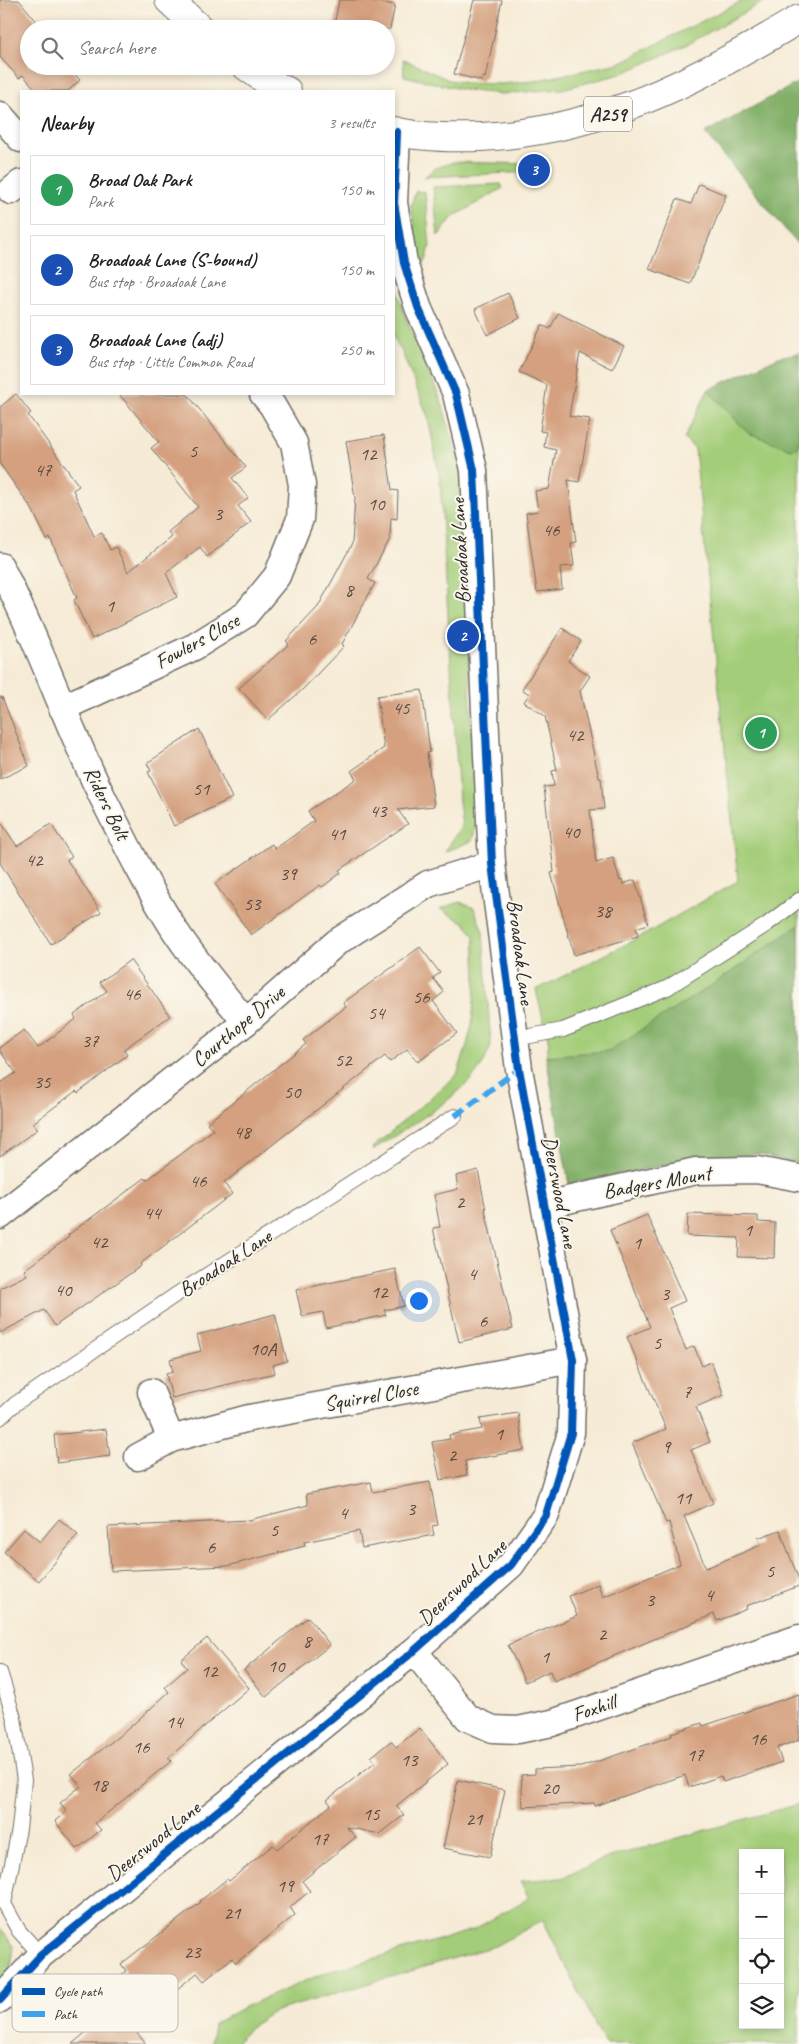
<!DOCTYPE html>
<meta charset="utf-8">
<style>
:root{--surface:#fff;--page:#f6f6f6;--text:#222;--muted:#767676;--line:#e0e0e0;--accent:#c8321e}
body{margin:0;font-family:Caveat,sans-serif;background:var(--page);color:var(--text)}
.controls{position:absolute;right:15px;bottom:15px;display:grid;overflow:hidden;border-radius:0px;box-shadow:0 2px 8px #0003}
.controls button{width:45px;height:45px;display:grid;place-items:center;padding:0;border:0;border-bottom:1px solid var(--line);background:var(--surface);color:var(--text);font:25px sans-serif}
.you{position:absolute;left:418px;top:1300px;width:18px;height:18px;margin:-12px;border:4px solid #fff;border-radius:50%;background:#1a73e8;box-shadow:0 0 0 8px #1a73e833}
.badge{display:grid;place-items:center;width:32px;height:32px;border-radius:50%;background:var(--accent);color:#fff;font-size:16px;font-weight:700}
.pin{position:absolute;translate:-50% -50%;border:2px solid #fff;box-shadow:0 1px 5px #0006}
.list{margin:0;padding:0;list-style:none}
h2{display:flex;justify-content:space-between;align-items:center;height:65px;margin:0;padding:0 20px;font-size:21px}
h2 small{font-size:16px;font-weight:400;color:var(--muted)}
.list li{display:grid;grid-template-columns:32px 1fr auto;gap:15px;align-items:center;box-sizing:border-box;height:70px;margin:0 10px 10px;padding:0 10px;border:1px solid var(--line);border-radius:0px}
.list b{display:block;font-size:19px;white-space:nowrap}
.list p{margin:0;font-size:16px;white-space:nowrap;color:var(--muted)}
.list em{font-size:16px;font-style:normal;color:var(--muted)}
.icon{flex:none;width:28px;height:28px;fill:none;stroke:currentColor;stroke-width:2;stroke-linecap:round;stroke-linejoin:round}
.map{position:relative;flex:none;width:799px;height:2044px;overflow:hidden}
.search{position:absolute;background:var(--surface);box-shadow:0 2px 8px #0003;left:20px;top:20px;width:375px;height:55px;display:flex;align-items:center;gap:12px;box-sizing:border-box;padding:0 18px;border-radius:28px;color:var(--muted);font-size:19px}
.panel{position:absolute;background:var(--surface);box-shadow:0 2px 8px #0003;left:20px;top:90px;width:375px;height:305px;border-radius:0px}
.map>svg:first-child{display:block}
.green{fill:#a4cd79;stroke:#687c52;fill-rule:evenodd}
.forest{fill:#83b069;stroke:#576e4a}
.building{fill:#d4a07f}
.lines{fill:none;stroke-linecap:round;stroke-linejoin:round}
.service-casing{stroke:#726e67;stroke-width:16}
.minor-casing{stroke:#726e67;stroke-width:29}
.trunk-casing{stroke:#726e67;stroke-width:30}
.service{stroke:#fff;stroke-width:14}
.minor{stroke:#fff;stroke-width:26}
.trunk{stroke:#fff;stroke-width:28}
.quiet{stroke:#3ea3eb;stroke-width:6;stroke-dasharray:12 6;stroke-linecap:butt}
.cycleway-casing{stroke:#fbf7ec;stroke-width:11}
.cycleway{stroke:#0057b8;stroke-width:8}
.labels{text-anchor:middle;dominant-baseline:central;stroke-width:4;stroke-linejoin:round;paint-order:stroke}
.number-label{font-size:19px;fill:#554840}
.shield{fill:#fbf7ec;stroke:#696865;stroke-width:1}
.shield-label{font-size:20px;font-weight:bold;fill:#2b2b2b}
.street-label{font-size:21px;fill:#2b2b2b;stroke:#fbf7ec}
.key{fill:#fbf7ec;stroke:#bdbab2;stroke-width:1}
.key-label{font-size:14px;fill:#2b2b2b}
</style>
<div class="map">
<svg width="799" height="2044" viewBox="0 0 799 2044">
<rect width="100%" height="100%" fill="#fbf7ec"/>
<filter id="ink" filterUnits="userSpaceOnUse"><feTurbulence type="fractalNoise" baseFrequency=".02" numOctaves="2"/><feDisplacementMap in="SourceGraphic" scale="10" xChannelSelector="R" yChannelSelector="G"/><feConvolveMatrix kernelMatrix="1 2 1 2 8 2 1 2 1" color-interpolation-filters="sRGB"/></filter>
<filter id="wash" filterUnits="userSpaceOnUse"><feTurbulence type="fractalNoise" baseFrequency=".0096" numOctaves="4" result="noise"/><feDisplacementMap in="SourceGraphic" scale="20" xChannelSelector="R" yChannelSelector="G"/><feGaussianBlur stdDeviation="1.12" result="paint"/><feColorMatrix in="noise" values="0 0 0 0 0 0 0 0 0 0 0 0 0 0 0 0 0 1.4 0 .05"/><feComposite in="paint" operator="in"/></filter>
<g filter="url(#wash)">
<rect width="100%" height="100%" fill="#f6ebd6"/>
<g class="green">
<polygon points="744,0 767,0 686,45 621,74 562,89 501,94 464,90 404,76 403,59 449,80 467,83 501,84 534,81 619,63"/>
<polygon points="454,162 532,164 530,172 424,177 436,168"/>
<polygon points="501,184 503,188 453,217 438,236 433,187"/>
<polygon points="416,191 425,192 430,246 426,262 419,262 411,205"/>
<polygon points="394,280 404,313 442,403 461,470 476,826 472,841 445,852 462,825 459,802 440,480 428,417 401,350 394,338"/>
<polygon points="799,353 799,1164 758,1154 702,1158 569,1184 546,1056 549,1043 536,990 642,936 738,881 695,449 684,439 708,390 779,357"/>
<path d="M460,902L474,908L483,932L491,1046C488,1052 486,1058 483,1064C462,1098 406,1127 373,1150L372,1148L457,1075L466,1049L472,1025L476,978L474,936L465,923L440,909Z"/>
<path d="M799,1804V2044H605L543,1920L495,1946L273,2012L250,2027L236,2044H211L214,2024L244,2007L324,1973L473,1930L529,1898L520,1881L561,1878L607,1858ZM743,1853H780V2025H743Z"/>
<polygon points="0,1928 14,1946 11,1968 0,1980"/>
</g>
<g class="forest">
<polygon points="799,82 799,246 705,133"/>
<polygon points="799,353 799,447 791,449 748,433 708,390 779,357"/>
<polygon points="799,925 799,1164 758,1154 702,1158 569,1184 546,1056 608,1051 715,983"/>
</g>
<g id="blocks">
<g class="building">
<polygon points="0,0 19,0 43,29 29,29 29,66 67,66 80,80 68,91 37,91 23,75 19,78 0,57"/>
<polygon points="339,0 368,0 395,5 390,29 351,29 334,26"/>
<polygon points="474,0 502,0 485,78 483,77 482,81 454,74"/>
<polygon points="699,184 726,195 690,284 649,269 677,199 691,204"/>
<polygon points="508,293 520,318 487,335 475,309"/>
<polygon points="558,313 624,346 612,369 580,353 569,416 590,419 579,482 568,480 576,542 571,543 574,566 560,567 562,589 537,592 526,513 538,511 535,491 549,489 556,450 544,447 546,432 540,431 547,385 519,372 542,325 550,329"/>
<polygon points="16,394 31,413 28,415 79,486 73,490 94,536 102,533 110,550 116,547 128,572 172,537 168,532 198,507 151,448 159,442 119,394 187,394 246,467 232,478 248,498 238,506 251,522 207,557 200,547 166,573 177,597 92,639 74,600 77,598 50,538 47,540 32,509 0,464 0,407"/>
<polygon points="384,435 392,490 398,491 397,519 391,518 390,539 368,579 375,583 342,644 344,646 302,690 268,720 239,688 289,644 286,641 318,607 352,544 355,498 346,441"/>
<polygon points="562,628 581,641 568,661 590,676 580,691 599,778 601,778 604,809 590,810 596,863 613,858 620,881 622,880 623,884 635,880 648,924 636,928 638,936 574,955 551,873 554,872 544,787 554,786 552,771 557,770 545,716 524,702 529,694 522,689"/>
<polygon points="422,690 430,752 427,753 434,806 398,810 408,824 339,870 341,873 322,887 320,885 251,935 215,884 272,844 275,849 314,821 308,811 356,779 351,771 384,748 377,696"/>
<polygon points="0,697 2,697 29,766 0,779"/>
<polygon points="199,729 232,798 174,826 148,772 151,771 147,763"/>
<polygon points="0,821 17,846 51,824 72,857 67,860 101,912 51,944 0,863"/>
<polygon points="420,947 440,973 433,978 444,992 433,1001 457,1033 418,1062 407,1049 390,1062 385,1056 224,1183 232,1194 140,1264 141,1266 55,1326 44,1310 0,1333 0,1288 27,1275 24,1270 69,1237 68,1235 145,1178 147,1180 213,1130 207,1123 306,1044 303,1040 346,1007 343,1003"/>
<polygon points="130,960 170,1016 124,1049 127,1055 78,1093 76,1091 33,1123 38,1129 0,1156 0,1083 16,1073 0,1051 0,1047 24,1030 38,1048 76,1019 74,1015 107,991 100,982"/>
<polygon points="478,1170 486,1210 485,1210 513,1329 459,1342 433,1228 440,1227 434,1195 458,1189 456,1176"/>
<polygon points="688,1214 758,1216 758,1222 775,1223 774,1258 738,1257 739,1238 687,1236"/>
<polygon points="647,1215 685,1301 669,1308 686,1350 694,1346 702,1366 711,1362 724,1395 696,1407 710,1442 691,1450 713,1503 684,1516 706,1568 761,1545 758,1538 780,1530 799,1580 799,1586 746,1606 747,1609 717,1621 714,1614 554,1681 550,1671 525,1682 508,1645 577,1616 569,1596 598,1584 603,1597 680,1564 669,1522 666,1523 632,1443 666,1429 627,1337 650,1327 610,1230"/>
<polygon points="395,1269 404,1306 384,1310 386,1315 326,1328 323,1312 302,1316 296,1290"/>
<polygon points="275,1314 287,1361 273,1365 275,1373 172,1398 166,1374 173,1372 170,1359 201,1351 197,1335"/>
<polygon points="518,1413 524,1450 465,1461 467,1475 440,1480 432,1442 450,1439 449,1435 482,1429 480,1419"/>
<polygon points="106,1429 110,1456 57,1463 54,1435"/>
<polygon points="371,1482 373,1492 430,1482 438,1525 432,1526 434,1535 362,1548 359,1531 304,1542 305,1546 227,1566 111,1571 108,1527 249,1520 308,1505 306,1494"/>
<polygon points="59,1519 78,1535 39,1581 4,1552 24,1529 40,1542"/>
<polygon points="308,1617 330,1645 266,1697 244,1670"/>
<polygon points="207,1638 249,1688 168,1758 171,1761 95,1823 101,1830 77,1849 55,1821 67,1811 60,1803 81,1786 71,1774 129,1728 169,1692 165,1687 187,1668 181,1660"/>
<polygon points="799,1694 799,1740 777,1748 782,1762 723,1782 721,1776 689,1787 685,1775 595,1806 594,1803 523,1807 521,1775 535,1774 535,1769 581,1767 672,1736 671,1733 702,1723 703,1726"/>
<polygon points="420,1728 448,1764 396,1806 404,1815 380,1834 346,1827 356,1837 302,1881 310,1891 290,1907 295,1915 236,1963 232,1958 204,1981 197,1973 131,2026 146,2044 72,2044 122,2002 108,1985 126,1971 121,1964 201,1902 200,1901 227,1879 229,1881 273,1845 277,1849 331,1805 327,1800 375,1762 371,1757 391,1741 396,1747"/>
<polygon points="458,1780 505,1790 490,1857 443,1848"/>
</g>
</g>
</g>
<g filter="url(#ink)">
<use href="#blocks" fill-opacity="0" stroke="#726e67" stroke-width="1"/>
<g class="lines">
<defs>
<g id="service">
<polyline points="514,1039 563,1030 667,988 766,925 799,900"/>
<polyline points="0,1418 15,1404 174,1296 455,1116"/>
<polyline points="0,1672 14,1718 24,1780 19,1829 4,1904 19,1931 41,1955"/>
</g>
<g id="minor">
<polyline points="0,115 21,139"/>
<polyline points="11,191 21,183"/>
<path d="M0,566C38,639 64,718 100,792C123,838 146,885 174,929C195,961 221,992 246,1022"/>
<polyline points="62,708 194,647 245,615 277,576 300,519 302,485 294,443 272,405 263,394"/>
<polyline points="545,1205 696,1171 757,1170 799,1178"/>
<polyline points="0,1216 246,1022 337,942 428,884 492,864"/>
<polyline points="151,1392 171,1439"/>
<polyline points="138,1457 171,1439 249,1418 573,1360"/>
<polyline points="414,1651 468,1718 493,1729 518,1730 552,1723 799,1638"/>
<polyline points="0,2000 41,1955 414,1651 511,1565 546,1515 571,1433 573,1360 519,1069 492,864 474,470 456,394 418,307 404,263 394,203 397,132"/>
</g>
<g id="trunk">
<polyline points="169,0 200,29"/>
<polyline points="246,66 267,81 287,91"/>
<path d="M394,131C422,138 452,138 481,137C601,131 698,80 799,19"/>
</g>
</defs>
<use href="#service" class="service-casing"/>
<use href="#minor" class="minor-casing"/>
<use href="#trunk" class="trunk-casing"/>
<use href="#service" class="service"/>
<use href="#minor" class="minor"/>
<use href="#trunk" class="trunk"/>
<polyline class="quiet" points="455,1116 519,1069"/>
<defs>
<polyline id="cycleway" points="0,2000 41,1955 414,1651 511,1565 546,1515 571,1433 573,1360 519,1069 492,864 474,470 456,394 418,307 404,263 394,203 397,132"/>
</defs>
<use href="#cycleway" class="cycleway-casing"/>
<use href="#cycleway" class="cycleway"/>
</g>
</g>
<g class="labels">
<g class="number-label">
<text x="193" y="451">5</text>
<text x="368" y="454">12</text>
<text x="43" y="470">47</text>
<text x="376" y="504">10</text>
<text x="218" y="514">3</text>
<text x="551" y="530">46</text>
<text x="349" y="590">8</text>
<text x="110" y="606">1</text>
<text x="312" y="639">6</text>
<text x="401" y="708">45</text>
<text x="575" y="735">42</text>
<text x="201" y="789">51</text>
<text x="378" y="811">43</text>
<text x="571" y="832">40</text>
<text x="337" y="834">41</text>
<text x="34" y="860">42</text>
<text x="288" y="874">39</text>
<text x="252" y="904">53</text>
<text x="603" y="911">38</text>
<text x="132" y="994">46</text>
<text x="421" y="997">56</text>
<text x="376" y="1013">54</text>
<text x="90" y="1041">37</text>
<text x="343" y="1060">52</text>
<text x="42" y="1082">35</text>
<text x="292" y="1092">50</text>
<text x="242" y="1132">48</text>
<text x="198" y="1181">46</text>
<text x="460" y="1202">2</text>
<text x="152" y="1213">44</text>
<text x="748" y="1230">1</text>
<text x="99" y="1242">42</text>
<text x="637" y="1243">1</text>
<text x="472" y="1274">4</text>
<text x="63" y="1290">40</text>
<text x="379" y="1292">12</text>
<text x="665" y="1294">3</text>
<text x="483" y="1321">6</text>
<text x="657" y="1343">5</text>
<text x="263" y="1349">10A</text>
<text x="687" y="1392">7</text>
<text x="499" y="1434">1</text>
<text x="666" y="1447">9</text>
<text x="452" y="1455">2</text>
<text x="683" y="1498">11</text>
<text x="411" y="1509">3</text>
<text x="343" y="1513">4</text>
<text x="274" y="1530">5</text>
<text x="211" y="1547">6</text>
<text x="770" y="1571">5</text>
<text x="709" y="1595">4</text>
<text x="650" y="1600">3</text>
<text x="602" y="1634">2</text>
<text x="307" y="1641">8</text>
<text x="545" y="1657">1</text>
<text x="276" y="1666">10</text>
<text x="209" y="1671">12</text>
<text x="174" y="1722">14</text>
<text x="758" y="1739">16</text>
<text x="141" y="1747">16</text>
<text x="695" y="1755">17</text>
<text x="409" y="1760">13</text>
<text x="99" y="1785">18</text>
<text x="550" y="1788">20</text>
<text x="371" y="1814">15</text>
<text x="474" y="1819">21</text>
<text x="320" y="1839">17</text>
<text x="285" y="1886">19</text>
<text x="232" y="1913">21</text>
<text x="192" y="1952">23</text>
</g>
<rect class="shield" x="584" y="96.5" width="48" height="35" rx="4"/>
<g class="shield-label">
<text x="608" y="114">A259</text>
</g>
<g class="street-label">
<text transform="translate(460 551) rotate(-93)">Broadoak Lane</text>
<text transform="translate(197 641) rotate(-29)">Fowlers Close</text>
<text transform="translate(107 803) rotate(64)">Riders Bolt</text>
<text transform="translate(521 952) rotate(83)">Broadoak Lane</text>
<text transform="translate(238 1026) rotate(-40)">Courthope Drive</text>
<text transform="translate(657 1182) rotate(-10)">Badgers Mount</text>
<text transform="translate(560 1192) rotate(79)">Deerswood Lane</text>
<text transform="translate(225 1263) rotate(-33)">Broadoak Lane</text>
<text transform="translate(371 1396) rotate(-10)">Squirrel Close</text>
<text transform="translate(462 1582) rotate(-44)">Deerswood Lane</text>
<text transform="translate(594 1708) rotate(-19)">Foxhill</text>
<text transform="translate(153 1841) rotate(-39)">Deerswood Lane</text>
</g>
</g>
<rect x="12" y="1974" width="166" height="58" rx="8" class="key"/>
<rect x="22" y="1988" width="23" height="7" fill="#0057b8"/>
<rect x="22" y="2011" width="23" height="6" fill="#3ea3eb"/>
<g class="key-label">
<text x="54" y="1996">Cycle path</text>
<text x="54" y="2019">Path</text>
</g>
</svg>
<div class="controls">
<button>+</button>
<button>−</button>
<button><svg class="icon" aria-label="locate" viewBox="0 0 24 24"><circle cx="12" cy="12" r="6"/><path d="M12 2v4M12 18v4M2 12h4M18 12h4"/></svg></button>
<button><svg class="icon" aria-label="layers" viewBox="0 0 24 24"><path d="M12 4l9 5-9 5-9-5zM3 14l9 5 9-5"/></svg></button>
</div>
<div class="you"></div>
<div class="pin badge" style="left:761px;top:733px;background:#2e9e5b">1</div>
<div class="pin badge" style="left:463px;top:636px;background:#1a4fb4">2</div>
<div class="pin badge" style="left:534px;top:170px;background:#1a4fb4">3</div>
<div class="search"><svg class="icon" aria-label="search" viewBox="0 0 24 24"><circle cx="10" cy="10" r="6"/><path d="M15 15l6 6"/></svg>Search here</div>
<section class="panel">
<h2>Nearby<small>3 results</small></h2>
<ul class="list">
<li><span class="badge" style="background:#2e9e5b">1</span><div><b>Broad Oak Park</b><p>Park</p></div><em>150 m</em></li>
<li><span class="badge" style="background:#1a4fb4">2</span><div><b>Broadoak Lane (S-bound)</b><p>Bus stop · Broadoak Lane</p></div><em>150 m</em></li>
<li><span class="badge" style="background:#1a4fb4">3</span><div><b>Broadoak Lane (adj)</b><p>Bus stop · Little Common Road</p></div><em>250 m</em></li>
</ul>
</section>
</div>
